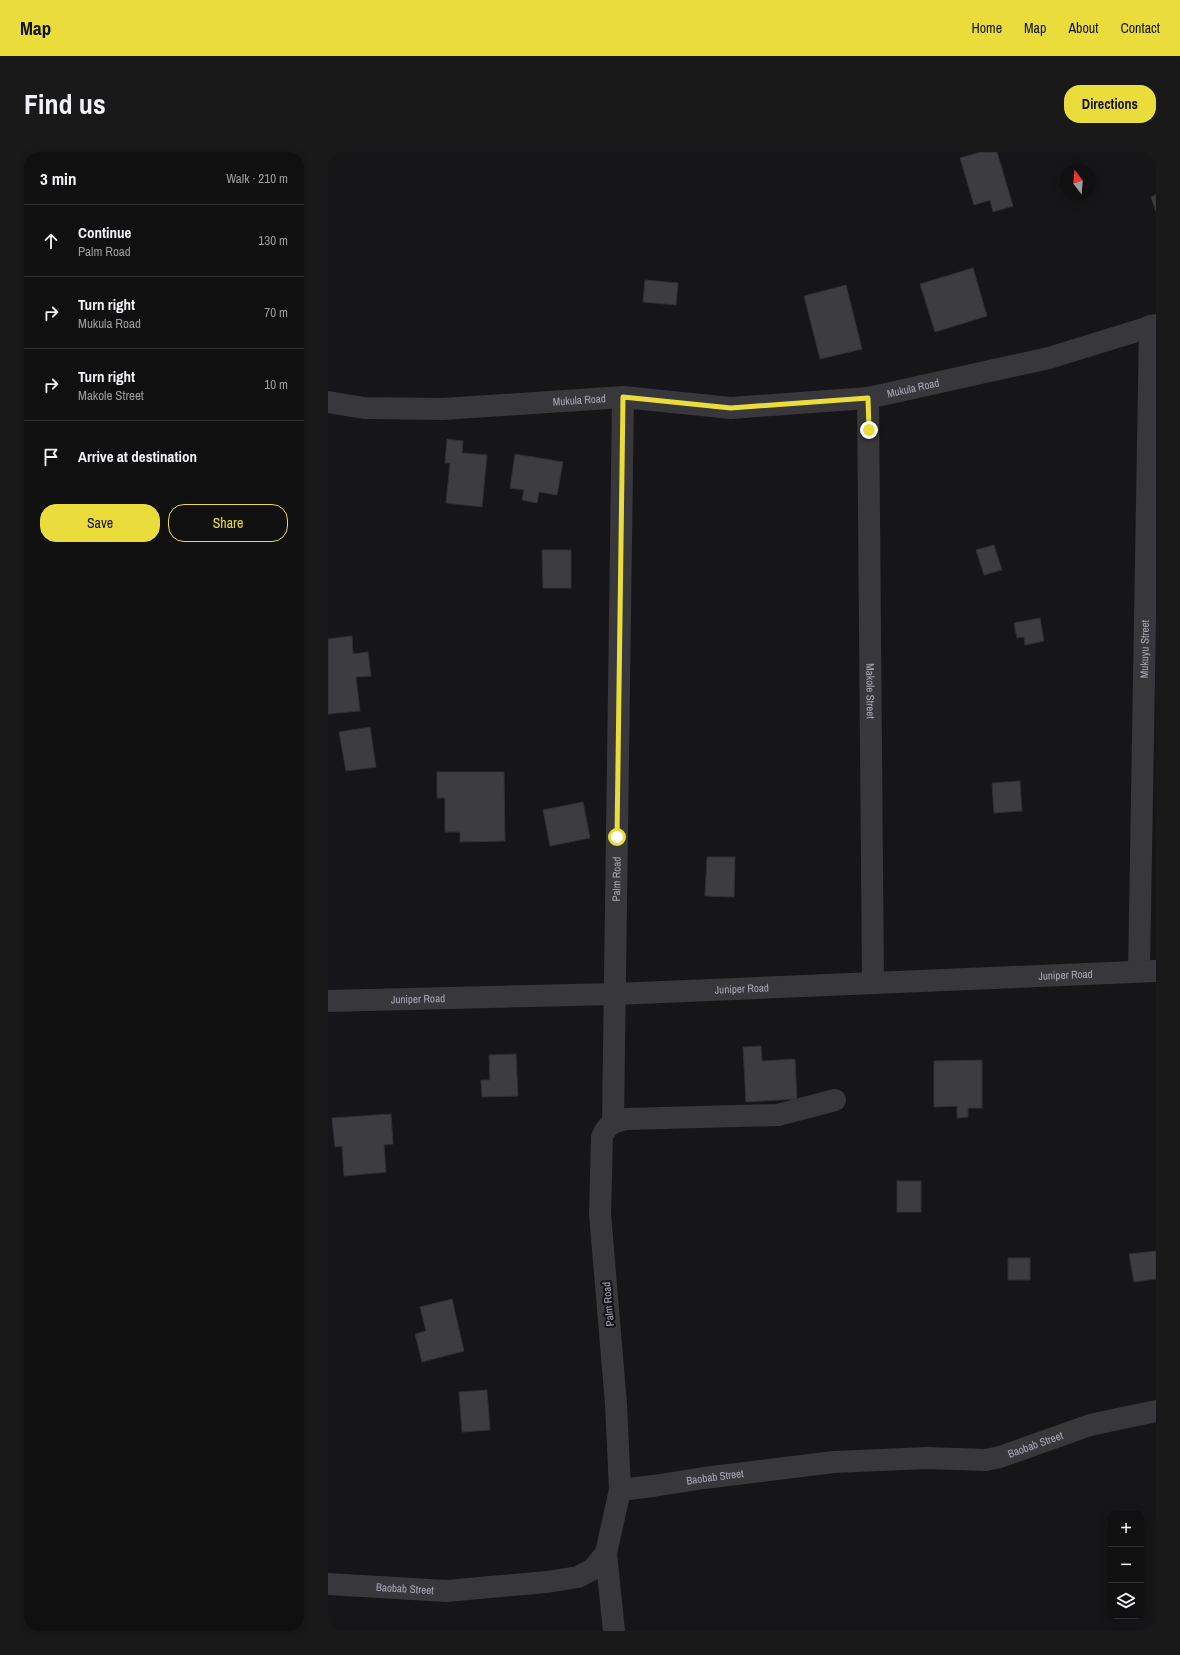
<!DOCTYPE html>
<meta charset="utf-8">
<style>
:root{--surface:#101011;--page:#19191a;--text:#f1f3f6;--muted:#9c9d9f;--line:#303031;--accent:#eadd3b}
body{margin:0;font-family:"Archivo Narrow",sans-serif;background:var(--page);color:var(--text)}
.controls{position:absolute;right:12px;bottom:12px;display:grid;overflow:hidden;border-radius:8px;box-shadow:0 2px 10px #0003}
.controls button{width:36px;height:36px;display:grid;place-items:center;padding:0;border:0;border-bottom:1px solid var(--line);background:var(--surface);color:var(--text);font:20px sans-serif}
.compass{position:absolute;left:732px;top:12px;width:36px;height:36px;border-radius:50%;background:var(--surface);box-shadow:0 2px 10px #0003;rotate:344deg}
.stop{position:absolute;width:12px;height:12px;margin:-9px;border:3px solid #eadd3b;border-radius:50%;background:#fff}
.stop.end{background:#eadd3b;border-color:#fff;box-shadow:0 1px 4px #0008}
.list{margin:0;padding:0;list-style:none}
h2{display:flex;justify-content:space-between;align-items:center;height:52px;margin:0;padding:0 16px;font-size:17px}
h2 small{font-size:13px;font-weight:400;color:var(--muted)}
.list li{display:grid;grid-template-columns:26px 1fr auto;gap:12px;align-items:center;box-sizing:border-box;height:72px;padding:0 16px;border-top:1px solid var(--line)}
.list b{display:block;font-size:15px;white-space:nowrap}
.list p{margin:0;font-size:13px;white-space:nowrap;color:var(--muted)}
.list em{font-size:13px;font-style:normal;color:var(--muted)}
.actions{display:flex;gap:8px;padding:12px 16px}
.actions a{flex:1;padding:9px 0;border:1px solid var(--accent);border-radius:16px;text-align:center;font-size:14px;color:var(--accent)}
.actions .main{background:var(--accent);color:#111}
.icon{flex:none;width:22px;height:22px;fill:none;stroke:currentColor;stroke-width:2;stroke-linecap:round;stroke-linejoin:round}
.map{position:relative;flex:none;width:828px;height:1479px;overflow:hidden;border-radius:16px}
header{display:flex;align-items:center;gap:24px;box-sizing:border-box;height:56px;padding:0 20px;background:var(--accent);color:#111}
header strong{font-size:19px}
nav{display:flex;gap:22px;margin-inline-start:auto;font-size:14px}
.intro{display:flex;align-items:center;justify-content:space-between;box-sizing:border-box;height:96px;padding:0 24px}
h1{margin:0;font-size:28px}
.button{padding:10px 18px;border-radius:16px;background:var(--accent);color:#111;font-size:14px;font-weight:700}
main{display:flex;gap:24px;padding:0 24px}
aside{flex:1;background:var(--surface);border-radius:16px;box-shadow:0 2px 10px #0003}
.map>svg:first-child{display:block}
.building{fill:#3d3d41;stroke:#303033}
.lines{fill:none;stroke-linecap:round;stroke-linejoin:round}
.street{stroke:#37373c;stroke-width:22}
.route{stroke:#eadd3b;stroke-width:5}
.labels{text-anchor:middle;dominant-baseline:central;stroke-width:4;stroke-linejoin:round;paint-order:stroke}
.street-label{font-size:11px;fill:#a8a9b7;stroke:#111012}
</style>
<header>
<strong>Map</strong>
<nav><a>Home</a><a>Map</a><a>About</a><a>Contact</a></nav>
</header>
<div class="intro"><h1>Find us</h1><a class="button">Directions</a></div>
<main>
<aside>
<h2>3 min<small>Walk · 210 m</small></h2>
<ul class="list">
<li><svg class="icon" aria-label="ahead" viewBox="0 0 24 24"><path d="M12 20V5M6 11l6-6 6 6"/></svg><div><b>Continue</b><p>Palm Road</p></div><em>130 m</em></li>
<li><svg class="icon" aria-label="right" viewBox="0 0 24 24"><path d="M7 20v-9h11M14 6l5 5-5 5"/></svg><div><b>Turn right</b><p>Mukula Road</p></div><em>70 m</em></li>
<li><svg class="icon" aria-label="right" viewBox="0 0 24 24"><path d="M7 20v-9h11M14 6l5 5-5 5"/></svg><div><b>Turn right</b><p>Makole Street</p></div><em>10 m</em></li>
<li><svg class="icon" aria-label="arrive" viewBox="0 0 24 24"><path d="M6 21V4h12l-3 4 3 4H6"/></svg><div><b>Arrive at destination</b></div></li>
</ul>
<div class="actions"><a class="main">Save</a><a>Share</a></div>
</aside>
<div class="map">
<svg width="828" height="1479" viewBox="0 0 828 1479">
<rect width="100%" height="100%" fill="#161517"/>
<g class="building">
<polygon points="653,0 669,0 685,54 665,60 662,48 646,53 632,6"/>
<polygon points="828,43 828,60 823,45"/>
<polygon points="645,116 659,164 607,180 592,132"/>
<polygon points="317,128 350,131 348,153 315,150"/>
<polygon points="518,133 534,197 492,207 476,144"/>
<polygon points="119,287 135,289 134,301 159,303 154,355 118,351 122,311 117,311"/>
<polygon points="187,302 235,310 229,343 211,340 209,351 194,348 196,338 182,336"/>
<polygon points="666,393 674,418 656,423 648,398"/>
<polygon points="214,398 243,398 243,436 215,436"/>
<polygon points="712,466 716,489 697,493 696,485 689,486 686,471"/>
<polygon points="24,484 25,502 40,500 43,524 28,525 32,559 0,562 0,487"/>
<polygon points="42,575 48,615 18,619 11,580"/>
<polygon points="109,620 176,620 177,689 132,690 132,680 117,680 117,646 109,646"/>
<polygon points="692,629 694,659 666,661 664,631"/>
<polygon points="255,650 262,686 222,694 215,658"/>
<polygon points="379,705 407,705 406,745 377,744"/>
<polygon points="433,894 434,909 467,907 469,947 418,950 415,895"/>
<polygon points="188,902 190,944 154,945 153,928 162,928 161,903"/>
<polygon points="654,908 654,956 640,956 640,965 629,966 629,954 606,955 606,909"/>
<polygon points="63,962 65,992 56,993 58,1020 16,1024 14,994 7,995 4,966"/>
<rect x="569" y="1029" width="24" height="31"/>
<polygon points="828,1099 828,1127 806,1130 801,1102"/>
<rect x="680" y="1106" width="22" height="22"/>
<polygon points="124,1147 136,1199 94,1210 87,1182 98,1179 92,1155"/>
<polygon points="159,1238 162,1278 134,1280 131,1240"/>
</g>
<g class="lines">
<g class="street">
<path id="s1" d="M540,246L545,831"/>
<path id="s2" d="M0,250L36,256L115,257L295,245L403,256L540,246L721,206L828,173"/>
<path id="s3" d="M811,819L822,174"/>
<path id="s4" d="M0,849L287,842L828,819"/>
<path id="s5" d="M285,970L295,245"/>
<path d="M292,1338L288,1252L272,1062L274,985C280,971 285,970 299,967L450,963L507,948"/>
<polyline points="278,1401 286,1479"/>
<path id="s6" d="M0,1432L118,1439L219,1430L250,1425L265,1417L278,1401L292,1338L325,1334L376,1326L506,1310L599,1306L658,1308L672,1305L762,1273L828,1259"/>
</g>
</g>
<g class="lines">
<polyline class="route" points="289,685 295,245 403,256 540,246 541,278"/>
</g>
<g class="labels">
<g class="street-label">
<text stroke="none"><textPath href="#s2" startOffset="588">Mukula Road</textPath></text>
<text stroke="none"><textPath href="#s2" startOffset="252">Mukula Road</textPath></text>
<text stroke="none"><textPath href="#s3" startOffset="322">Mukuyu Street</textPath></text>
<text stroke="none"><textPath href="#s1" startOffset="293">Makole Street</textPath></text>
<text stroke="none"><textPath href="#s5" startOffset="243">Palm Road</textPath></text>
<text stroke="none"><textPath href="#s4" startOffset="738">Juniper Road</textPath></text>
<text stroke="none"><textPath href="#s4" startOffset="414">Juniper Road</textPath></text>
<text stroke="none"><textPath href="#s4" startOffset="90">Juniper Road</textPath></text>
<text transform="translate(280 1152) rotate(-95)">Palm Road</text>
<text stroke="none"><textPath href="#s6" startOffset="773">Baobab Street</textPath></text>
<text stroke="none"><textPath href="#s6" startOffset="449">Baobab Street</textPath></text>
<text stroke="none"><textPath href="#s6" startOffset="77">Baobab Street</textPath></text>
</g>
</g>
</svg>
<div class="controls">
<button>+</button>
<button>−</button>
<button><svg class="icon" aria-label="layers" viewBox="0 0 24 24"><path d="M12 4l9 5-9 5-9-5zM3 14l9 5 9-5"/></svg></button>
</div>
<svg class="compass" viewBox="-18 -18 36 36"><path d="M0-13l5 13h-10z" fill="#e53935"/><path d="M0 13l5-13h-10z" fill="#9c9d9f"/></svg>
<div class="stop" style="left:289px;top:685px"></div>
<div class="stop end" style="left:541px;top:278px"></div>
</div>
</main>
